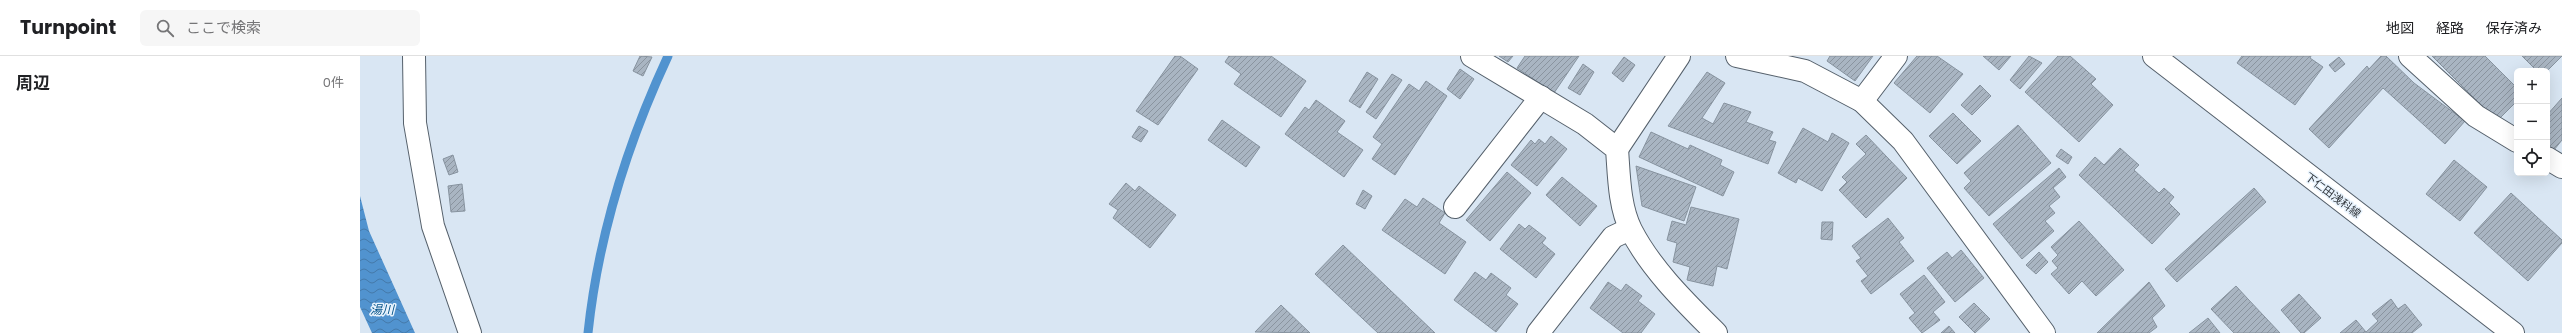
<!DOCTYPE html>
<html lang="ja">
<meta charset="utf-8">
<style>
:root{--surface:#fff;--page:#f6f6f6;--text:#202124;--muted:#757577;--line:#e0e0e0}
body{margin:0;font-family:Poppins,"Noto Sans JP",sans-serif;background:var(--page);color:var(--text)}
.controls{position:absolute;right:12px;top:12px;display:grid;overflow:hidden;border-radius:6px;box-shadow:0 4px 16px #0002}
.controls button{width:36px;height:36px;display:grid;place-items:center;padding:0;border:0;border-bottom:1px solid var(--line);background:var(--surface);color:var(--text);font:20px sans-serif}
.list{margin:0;padding:0;list-style:none}
h2{display:flex;justify-content:space-between;align-items:center;height:52px;margin:0;padding:0 16px;font-size:17px}
h2 small{font-size:13px;font-weight:400;color:var(--muted)}
.icon{flex:none;width:22px;height:22px;fill:none;stroke:currentColor;stroke-width:2;stroke-linecap:round;stroke-linejoin:round}
.map{position:relative;flex:none;width:2202px;height:277px;overflow:hidden}
header{display:flex;align-items:center;gap:24px;box-sizing:border-box;height:56px;padding:0 20px;background:var(--surface);border-bottom:1px solid var(--line)}
header strong{font-size:19px}
nav{display:flex;gap:22px;margin-inline-start:auto;font-size:14px}
.search{width:280px;height:36px;background:var(--page);display:flex;align-items:center;gap:10px;box-sizing:border-box;padding:0 14px;border-radius:6px;color:var(--muted);font-size:15px}
main{display:flex}
aside{flex:1;background:var(--surface)}
.map>svg:first-child{display:block}
.water{fill:url(#water-waves)}
.lines{fill:none;stroke-linecap:round;stroke-linejoin:round}
.stream{stroke:#5193cf;stroke-width:9}
.building{fill:url(#building-hatch);stroke:#87939f}
.street-casing{stroke:#55606b;stroke-width:24}
.primary-casing{stroke:#55606b;stroke-width:24}
.street{stroke:#fff;stroke-width:22}
.primary{stroke:#fff;stroke-width:22}
.labels{text-anchor:middle;dominant-baseline:central;stroke-width:3;stroke-linejoin:round;paint-order:stroke}
.street-label{font-size:11px;fill:#30353a;stroke:#e8f3fd}
.water-label{font-size:12px;font-style:italic;fill:#005088;stroke:#e8f3fd}
</style>
<header>
<strong>Turnpoint</strong>
<div class="search"><svg class="icon" aria-label="search" viewBox="0 0 24 24"><circle cx="10" cy="10" r="6"/><path d="M15 15l6 6"/></svg>ここで検索</div>
<nav><a>地図</a><a>経路</a><a>保存済み</a></nav>
</header>
<main>
<aside>
<h2>周辺<small>0件</small></h2>
<ul class="list">
</ul>
</aside>
<div class="map">
<svg width="2202" height="277" viewBox="0 0 2202 277">
<defs>
<pattern id="water-waves" width="16" height="10" patternUnits="userSpaceOnUse"><rect width="16" height="10" fill="#5193cf"/><path d="M0 5q4-4 8 0t8 0" fill="none" stroke="#4479a9"/></pattern>
<pattern id="building-hatch" width="6" height="6" patternUnits="userSpaceOnUse"><rect width="6" height="6" fill="#a9b5c2"/><path d="M-1 1l2-2M0 6l6-6M5 7l2-2" fill="none" stroke="#8a949f"/></pattern>
</defs>
<rect width="100%" height="100%" fill="#d9e6f3"/>
<polygon class="water" points="0,140 9,175 55,277 12,277 0,251"/>
<g class="lines">
<path class="stream" d="M228,277C238,182 268,86 308,0"/>
</g>
<g class="building">
<polygon points="280,0 292,1 283,20 273,15"/>
<polygon points="815,0 820,0 838,13 798,69 776,55"/>
<polygon points="869,0 911,0 946,25 921,61 874,28 881,18 865,6"/>
<polygon points="1139,0 1153,0 1148,6"/>
<polygon points="1165,0 1219,0 1194,37 1157,12"/>
<polygon points="1470,0 1513,0 1495,25 1467,5"/>
<polygon points="1557,0 1577,0 1603,18 1570,57 1534,27"/>
<polygon points="1623,0 1651,0 1639,14"/>
<polygon points="1669,0 1682,7 1660,33 1650,24"/>
<polygon points="1698,0 1710,0 1736,23 1731,28 1753,49 1719,86 1665,36"/>
<polygon points="1882,0 1951,0 1950,2 1963,11 1935,49 1877,7"/>
<polygon points="2021,0 2026,0 2054,27 2105,65 2085,88 2023,32 1969,92 1949,73 2007,10 2009,13"/>
<polygon points="2072,0 2125,0 2157,32 2157,45 2137,65"/>
<polygon points="2162,0 2202,0 2187,15 2177,15"/>
<polygon points="1264,1 1275,9 1263,26 1252,17"/>
<polygon points="1979,1 1985,8 1975,16 1969,9"/>
<polygon points="1223,8 1234,16 1220,39 1208,32"/>
<polygon points="1100,13 1114,23 1100,43 1087,33"/>
<polygon points="1007,16 1018,23 1000,52 989,45"/>
<polygon points="1347,16 1365,27 1342,62 1353,68 1364,47 1391,56 1386,66 1413,76 1409,84 1416,86 1408,108 1308,70"/>
<polygon points="1032,18 1042,24 1016,63 1006,56"/>
<polygon points="1066,25 1087,40 1035,119 1012,103 1022,88 1013,81 1049,28 1059,35"/>
<polygon points="1620,29 1631,40 1612,59 1601,49"/>
<polygon points="2202,42 2202,84 2194,94 2187,89 2187,59"/>
<polygon points="956,44 985,65 977,76 1003,94 984,121 925,78 945,51 949,54"/>
<polygon points="1593,57 1621,85 1597,108 1569,80"/>
<polygon points="862,64 900,91 886,111 848,84"/>
<polygon points="1658,69 1691,107 1629,160 1604,132 1611,125 1604,117"/>
<polygon points="779,70 788,75 781,86 772,81"/>
<polygon points="1443,72 1468,86 1472,77 1489,87 1462,135 1438,122 1436,127 1418,117"/>
<polygon points="1291,76 1328,93 1330,89 1362,104 1360,109 1374,116 1363,140 1279,101"/>
<polygon points="1506,79 1547,122 1506,162 1479,134 1487,126 1482,121 1506,98 1496,88"/>
<polygon points="1191,80 1207,93 1177,130 1151,109 1171,84 1175,88 1179,83 1185,88"/>
<polygon points="1760,92 1779,109 1774,114 1799,137 1804,132 1814,141 1809,147 1820,158 1792,188 1719,119 1735,101 1744,109"/>
<polygon points="1701,93 1712,101 1708,108 1696,100"/>
<polygon points="93,99 98,116 89,119 83,103"/>
<polygon points="2094,104 2127,131 2100,165 2066,138"/>
<polygon points="1276,110 1336,131 1324,165 1282,150"/>
<polygon points="1699,112 1706,121 1693,132 1700,141 1689,150 1695,157 1685,165 1694,175 1662,203 1633,168"/>
<polygon points="1147,116 1171,137 1130,185 1106,164"/>
<polygon points="1202,121 1237,150 1220,170 1186,139"/>
<polygon points="766,127 775,135 779,130 816,159 790,192 753,162 758,154 749,148"/>
<polygon points="102,128 105,155 91,156 88,130"/>
<polygon points="1894,132 1906,146 1817,226 1805,213"/>
<polygon points="1003,134 1012,140 1005,153 996,148"/>
<polygon points="2151,137 2202,184 2202,187 2168,225 2114,177"/>
<polygon points="1063,142 1085,157 1079,167 1106,186 1085,218 1022,174 1045,143 1057,151"/>
<polygon points="1331,151 1379,163 1367,213 1357,210 1353,230 1327,224 1330,211 1313,206 1317,187 1307,184 1312,165 1326,169"/>
<polygon points="1528,162 1544,182 1539,186 1554,205 1511,238 1501,225 1508,220 1496,205 1501,202 1492,190"/>
<polygon points="1719,165 1764,214 1736,240 1722,225 1709,238 1691,218 1698,212 1692,205 1698,199 1691,191"/>
<polygon points="1462,166 1473,166 1472,184 1461,183"/>
<polygon points="1159,168 1165,173 1169,169 1186,182 1182,187 1195,198 1176,222 1140,193"/>
<polygon points="983,189 1075,277 1018,277 955,218"/>
<polygon points="1601,194 1624,222 1595,246 1567,212 1587,196 1592,202"/>
<polygon points="1679,196 1688,206 1676,218 1666,209"/>
<polygon points="1115,216 1126,224 1131,217 1151,232 1146,239 1158,248 1136,276 1094,244"/>
<polygon points="1564,219 1585,246 1573,256 1580,264 1562,277 1549,262 1555,257 1540,238"/>
<polygon points="1248,226 1261,235 1266,228 1282,240 1278,245 1295,258 1281,277 1263,277 1230,252"/>
<polygon points="1789,226 1805,250 1792,262 1797,271 1789,277 1737,277"/>
<polygon points="1876,230 1888,243 1920,277 1874,277 1851,253"/>
<polygon points="1939,238 1961,262 1944,277 1941,277 1921,254"/>
<polygon points="2031,243 2038,253 2045,248 2062,269 2052,277 1980,277 1996,264 2006,276 2018,265 2012,258"/>
<polygon points="1614,247 1630,263 1615,277 1599,261"/>
<polygon points="921,249 950,277 895,276"/>
<polygon points="1848,262 1860,277 1829,277"/>
<polygon points="1589,270 1595,277 1581,277"/>
</g>
<g class="lines">
<defs>
<g id="street">
<polyline points="54,0 55,67 73,170 110,277"/>
<path d="M1112,0L1225,68L1257,93C1259,119 1259,150 1271,174C1291,213 1325,246 1356,277"/>
<polyline points="1377,0 1445,15 1502,45 1543,85 1684,277"/>
<polyline points="2050,0 2116,60 2157,85"/>
<polyline points="1502,45 1536,0"/>
<polyline points="1257,93 1319,0"/>
<polyline points="2187,102 2202,111"/>
<polyline points="1095,151 1181,41"/>
<polyline points="1178,277 1253,181 1270,173"/>
</g>
<polyline id="primary" points="1794,0 2153,277"/>
</defs>
<use href="#street" class="street-casing"/>
<use href="#primary" class="primary-casing"/>
<use href="#street" class="street"/>
<use href="#primary" class="primary"/>
</g>
<g class="labels">
<g class="street-label">
<text transform="translate(1973 139) rotate(37)">下仁田浅科線</text>
</g>
<g class="water-label">
<text x="22" y="253">湯川</text>
</g>
</g>
</svg>
<div class="controls">
<button>+</button>
<button>−</button>
<button><svg class="icon" aria-label="locate" viewBox="0 0 24 24"><circle cx="12" cy="12" r="6"/><path d="M12 2v4M12 18v4M2 12h4M18 12h4"/></svg></button>
</div>
</div>
</main>
